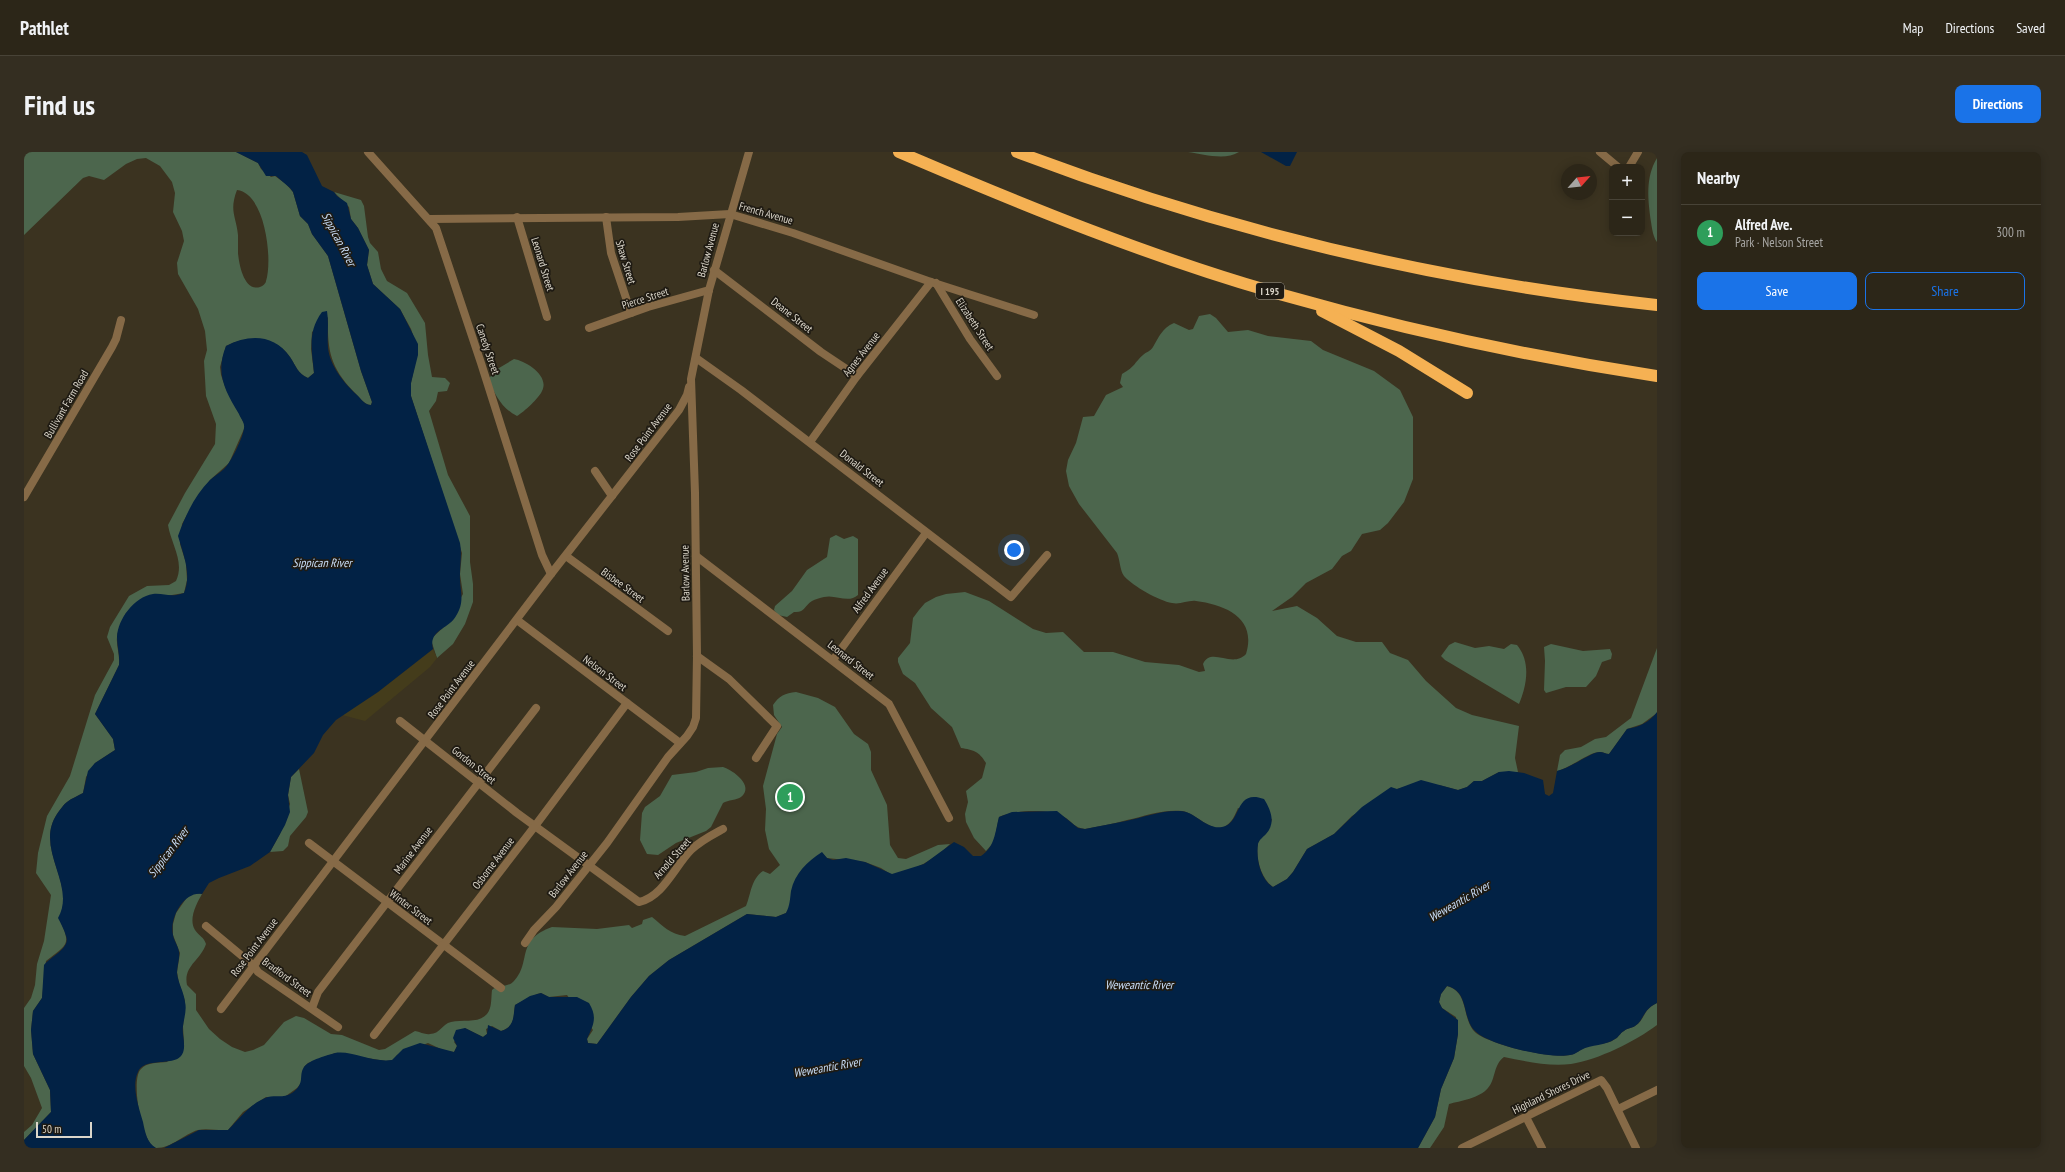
<!DOCTYPE html>
<meta charset="utf-8">
<style>
:root{--surface:#2c2618;--page:#342e21;--text:#f1f3f6;--muted:#a6a5a2;--line:#484337;--accent:#1a73e8}
body{margin:0;font-family:"PT Sans Narrow",sans-serif;background:var(--page);color:var(--text)}
.controls{position:absolute;right:12px;top:12px;display:grid;overflow:hidden;border-radius:8px;box-shadow:0 2px 10px #0003}
.controls button{width:36px;height:36px;display:grid;place-items:center;padding:0;border:0;border-bottom:1px solid var(--line);background:var(--surface);color:var(--text);font:20px sans-serif}
.compass{position:absolute;left:1537px;top:12px;width:36px;height:36px;border-radius:50%;background:var(--surface);box-shadow:0 2px 10px #0003;rotate:63deg}
.scale{position:absolute;left:12px;bottom:10px;width:56px;box-sizing:border-box;padding-left:4px;border:2px solid #dbd6ca;border-top:0;font-size:11px;line-height:14px;white-space:nowrap;color:#dbd6ca;-webkit-text-stroke:3px #1f1b13;paint-order:stroke}
.you{position:absolute;left:990px;top:398px;width:14px;height:14px;margin:-10px;border:3px solid #fff;border-radius:50%;background:#1a73e8;box-shadow:0 0 0 6px #1a73e833}
.badge{display:grid;place-items:center;width:26px;height:26px;border-radius:50%;background:var(--accent);color:#fff;font-size:13px;font-weight:700}
.pin{position:absolute;translate:-50% -50%;border:2px solid #fff;box-shadow:0 1px 4px #0006}
.list{margin:0;padding:0;list-style:none}
h2{display:flex;justify-content:space-between;align-items:center;height:52px;margin:0;padding:0 16px;font-size:17px}
h2 small{font-size:13px;font-weight:400;color:var(--muted)}
.list li{display:grid;grid-template-columns:26px 1fr auto;gap:12px;align-items:center;box-sizing:border-box;height:56px;padding:0 16px;border-top:1px solid var(--line)}
.list b{display:block;font-size:15px;white-space:nowrap}
.list p{margin:0;font-size:13px;white-space:nowrap;color:var(--muted)}
.list em{font-size:13px;font-style:normal;color:var(--muted)}
.actions{display:flex;gap:8px;padding:12px 16px}
.actions a{flex:1;padding:9px 0;border:1px solid var(--accent);border-radius:8px;text-align:center;font-size:14px;color:var(--accent)}
.actions .main{background:var(--accent);color:#fff}
.map{position:relative;flex:none;width:1633px;height:996px;overflow:hidden;border-radius:8px}
header{display:flex;align-items:center;gap:24px;box-sizing:border-box;height:56px;padding:0 20px;background:var(--surface);border-bottom:1px solid var(--line)}
header strong{font-size:19px}
nav{display:flex;gap:22px;margin-inline-start:auto;font-size:14px}
.intro{display:flex;align-items:center;justify-content:space-between;box-sizing:border-box;height:96px;padding:0 24px}
h1{margin:0;font-size:28px}
.button{padding:10px 18px;border-radius:8px;background:var(--accent);color:#fff;font-size:14px;font-weight:700}
main{display:flex;gap:24px;padding:0 24px}
aside{flex:1;background:var(--surface);border-radius:8px;box-shadow:0 2px 10px #0003}
.map>svg:first-child{display:block}
.green{fill:#4c664d;fill-rule:evenodd}
.sand{fill:#443c1b}
.water{fill:#022245}
.lines{fill:none;stroke-linecap:round;stroke-linejoin:round}
.minor{stroke:#866a47;stroke-width:8}
.motorway{stroke:#f5b153;stroke-width:12}
.labels{text-anchor:middle;dominant-baseline:central;stroke-width:3.5;stroke-linejoin:round;paint-order:stroke}
.shield{fill:#1f1b13;stroke:#a39e93;stroke-width:1}
.shield-label{font-size:10px;font-weight:bold;fill:#dbd6ca}
.street-label{font-size:11px;fill:#dbd6ca;stroke:#1f1b13}
.water-label{font-size:12px;font-style:italic;fill:#c8ddf7;stroke:#1f1b13}
</style>
<header>
<strong>Pathlet</strong>
<nav><a>Map</a><a>Directions</a><a>Saved</a></nav>
</header>
<div class="intro"><h1>Find us</h1><a class="button">Directions</a></div>
<main>
<div class="map">
<svg width="1633" height="996" viewBox="0 0 1633 996">
<rect width="100%" height="100%" fill="#3b3320"/>
<g class="green">
<path d="M0,0H212L234,11L237,17L247,25L251,24L262,32L269,40L276,64L284,72L288,82L304,104L337,219L348,250L347,253C341,253 337,247 332,242C307,217 303,200 304,165L288,180L287,197L290,221L284,226C274,222 272,214 266,205C251,184 224,183 202,194L196,215L197,223L202,237L221,273L220,277L205,311L186,328L172,347L158,372L156,392L162,411L163,428L160,441L142,444L102,461C99,468 94,477 93,485C92,494 96,503 95,513L71,562L89,587L91,598L71,611L62,625L59,641C54,644 48,646 43,650C39,653 36,658 33,662C10,697 53,733 35,766C47,793 45,791 22,809L18,846L9,859L7,878L9,902L26,938L27,960L0,988V980L8,973L18,956L7,926L0,914V856L7,846L11,833L13,812L20,789L27,743L12,721L14,701L23,664L46,624L71,543L90,508V502L83,485L86,475L105,444L123,434L145,433L152,429C161,410 147,392 144,373L161,341L191,292L192,272L182,244L180,209L183,198L181,179L174,157L154,122L153,111L160,89L158,79L149,60L151,41L148,30L136,14L122,6L113,7L102,12L80,28L65,24L59,26L0,83ZM213,38C241,41 249,107 242,129C242,131 239,134 236,135C220,140 215,112 214,101C214,95 214,89 214,83C212,64 205,59 213,38Z"/>
<path d="M1164,0H1215C1201,9 1179,2 1164,0Z"/>
<path d="M1633,6V90C1629,85 1628,76 1627,70C1624,48 1621,26 1633,6Z"/>
<polygon points="310,40 337,48 340,54 344,85 346,91 354,100 357,117 363,129 383,141 401,171 404,203 408,225 421,226 426,231 423,239 414,240 412,249 405,259 424,323 446,364 446,410 449,432 449,450 441,472 429,492 413,506 408,491 408,486 422,473 439,442 436,422 438,401 387,244 387,231 394,198 387,177 376,157 349,132 343,113 345,98 334,76 327,67 325,55"/>
<path d="M1186,162L1192,166L1204,180L1224,178L1244,184L1287,189L1299,198L1350,219L1376,238L1389,265V327L1380,350L1364,371L1356,378L1338,382L1327,399L1318,404L1308,417L1282,431L1268,445L1248,459L1273,454L1293,466L1313,484L1332,490H1358L1366,501L1384,508L1402,529L1432,556L1448,563L1495,574L1491,606L1494,620H1475L1458,629H1450L1443,635L1434,638L1415,633L1384,634L1373,637L1328,664L1310,682L1283,697L1269,720L1263,727L1249,735C1237,727 1231,705 1234,691C1236,684 1245,680 1248,667L1214,656C1211,663 1208,671 1200,675C1188,681 1170,660 1158,659C1139,657 1121,664 1103,668C1089,672 1075,674 1061,677C1050,676 1048,669 1040,665C1023,656 992,658 975,665L970,690L962,699L950,686L942,670L941,662L944,650L942,639L958,626L962,611C955,599 949,598 937,596L928,575L907,556L891,531L879,522L874,510V506L886,491L889,466L895,458L901,451L912,445L922,442L941,440L965,449L1009,477L1022,481L1039,480L1060,500H1089L1121,510L1155,513L1175,520L1181,519L1179,512C1187,494 1208,517 1222,502C1233,466 1202,453 1172,449C1164,448 1156,453 1148,451C1135,449 1109,434 1100,424C1096,419 1096,408 1093,401L1055,352L1045,334L1042,319L1044,308L1052,291L1059,265L1070,264L1082,243L1099,235L1096,231L1098,222C1112,214 1109,212 1119,203C1122,200 1127,199 1129,195C1135,185 1138,176 1150,171L1165,178L1169,177L1175,164Z"/>
<path d="M490,207C502,209 526,224 518,239C515,246 500,260 493,264C477,256 471,242 464,227L475,216Z"/>
<path d="M812,383L820,387L829,384L834,387V443C824,452 812,442 800,445C796,446 791,447 788,449C780,454 781,461 770,460L763,465L754,463L750,458L751,454L768,439L783,418L803,405L806,386Z"/>
<path d="M1431,490L1451,496L1465,494L1480,497L1487,492L1493,493C1507,510 1503,533 1495,552L1421,508L1417,504L1425,493Z"/>
<polygon points="1527,492 1559,499 1586,497 1588,502 1587,507 1578,510 1572,524 1562,535 1542,535 1522,541 1520,538 1521,509 1520,495"/>
<path d="M1633,496V561L1618,572L1603,577L1585,602C1582,602 1579,600 1576,600C1565,600 1548,615 1533,619L1536,603L1541,598L1557,595L1571,587L1582,585L1607,566Z"/>
<path d="M772,540L794,546L811,555L830,582L844,592L847,600V618L863,653L866,693L874,706L882,707L914,693L926,692C912,707 889,719 868,723L857,716L841,710L803,706L798,701L762,761L752,765L723,762L645,808L625,824L607,845L573,892L564,891L563,887L569,878L543,843L525,845L517,841L513,842L491,853C489,865 492,874 477,879L468,874L462,877L463,882L459,885L441,876L430,890L433,894L430,900L421,899L404,891L373,903L369,908L362,909L311,901L284,911L280,915L277,931L273,936L259,946L242,945L219,960L204,978C194,979 184,976 174,978C160,982 148,996 132,996C118,993 106,927 117,917C123,910 135,911 143,910L160,892L159,875L161,849L155,831L153,820L156,801L149,783V772L152,761L164,744L171,741L178,742C173,751 164,767 171,778C175,784 180,785 182,792C177,808 159,814 163,833L172,842V858L185,877L196,887L208,895L221,900L229,898L240,893L260,870L272,864L280,866L307,882L318,883L355,898L361,897L391,879C396,880 402,883 406,882C416,882 418,872 427,870C439,867 454,872 463,862C468,856 467,846 468,838C474,832 484,836 490,829C508,810 491,788 528,775L573,777L605,773L608,776L618,772L619,768L628,765C639,774 646,782 661,784L722,754C727,742 727,727 739,719L746,722L756,713L745,697L741,678L742,657L739,634L753,582L758,575L750,563L749,553C755,544 761,541 772,540Z"/>
<path d="M699,615C709,618 731,634 717,645C713,648 704,648 699,651L687,675L682,679L652,691L634,703L623,702L616,688L618,661L621,655L636,644L648,623L672,620L684,616Z"/>
<polygon points="275,617 284,660 282,665 266,684 264,694 259,699 246,700 256,682 266,652 264,643 267,625"/>
<path d="M1423,834C1446,840 1437,868 1452,881C1468,893 1526,907 1546,903C1552,902 1558,896 1565,894C1574,891 1583,893 1591,887C1595,885 1596,881 1600,879C1603,876 1608,876 1611,874C1622,867 1618,858 1633,851V873C1612,889 1574,908 1547,912C1525,915 1501,909 1480,905C1469,913 1472,927 1464,936C1456,946 1436,949 1425,952L1420,975L1406,996H1394L1411,965L1417,937L1430,906L1434,882L1432,865L1418,856L1415,850L1417,842Z"/>
</g>
<polygon class="sand" points="409,497 413,506 406,515 341,569 318,563 354,540"/>
<g class="water">
<path d="M212,0H278L283,3L298,34L310,40L313,44L323,51L327,67L334,76L345,98L343,113L349,132L376,157L394,192V203L387,231V244L436,391C438,402 436,411 436,422C435,438 442,448 432,464C425,477 404,478 409,497L354,540L312,568L299,583L290,601L267,625L264,643L266,660L261,673L246,700L226,714L195,726L185,731L178,742C160,739 145,766 149,783C150,789 154,793 155,800C156,806 153,814 153,821C154,831 160,840 161,850C163,858 160,866 159,874C158,880 160,886 160,892C162,921 123,901 114,920C107,934 115,956 119,970C121,980 123,991 132,996H0V988L27,960L26,938L9,902L7,878L9,859L18,846L20,813C26,805 47,796 42,784C40,777 37,772 34,766C53,733 10,697 33,662C36,658 39,653 43,650C48,646 54,644 59,641L64,619L71,611L91,598L89,587L71,562L95,513C96,503 93,494 93,485C94,467 110,445 129,442C141,441 146,446 160,441C168,422 159,402 154,384C161,364 171,343 186,328C190,324 196,321 200,317C207,310 219,286 220,276C221,271 217,267 215,262C201,239 191,221 202,194C225,182 250,182 266,205C272,214 274,222 284,226L290,221C288,199 283,180 298,160L303,159C305,171 303,183 304,196C306,214 320,231 333,243C337,247 341,253 347,253L348,250L337,219L304,104L288,82L284,72L276,64L269,40L266,36L252,24H242L234,11Z"/>
<polygon points="1237,0 1273,0 1266,14 1262,14"/>
<path d="M1633,560V851C1618,858 1621,867 1611,874C1608,876 1603,876 1600,879C1596,881 1595,885 1591,887C1581,894 1568,892 1557,898C1553,900 1550,903 1546,903C1526,907 1463,893 1450,878C1438,865 1445,839 1423,834L1417,842L1415,850L1418,856L1434,868V882L1430,906L1417,937L1411,965L1394,996H140L175,978H204C216,966 225,953 241,946C251,942 259,947 268,941C282,931 274,924 280,915C285,908 304,903 311,901C327,898 349,911 368,908L379,897L396,891L430,900L433,894L429,886L432,878L441,876L459,885L463,882L464,873L477,879C491,875 489,864 491,853L506,844L517,841L525,845H553L565,851C574,866 569,873 563,887L564,891L573,892L607,845L625,824L645,808L723,762L752,765L762,761C766,754 766,746 767,739C771,721 783,710 798,700L803,706L809,708L822,706L841,710L868,722L900,712L930,690L940,695L949,704H957C971,695 971,680 975,665L988,660L1033,659L1054,676L1061,677C1074,674 1089,672 1102,669C1120,665 1138,658 1156,659C1171,659 1182,678 1198,675C1218,672 1210,636 1240,647C1247,658 1252,671 1242,682C1239,685 1235,688 1234,692C1232,706 1236,727 1249,735L1263,727L1269,720L1283,697L1310,682L1338,655L1367,635L1373,637L1397,628L1434,638L1443,635L1450,629H1458L1475,620L1485,619L1500,621L1519,628L1521,642L1525,644L1529,641L1533,619C1547,616 1567,600 1576,600C1579,600 1582,602 1585,602L1603,577C1615,575 1626,570 1633,560Z"/>
</g>
<g class="lines">
<g class="minor">
<polyline points="344,0 412,76 457,211 518,403 527,422"/>
<polyline points="1576,0 1594,15"/>
<polyline points="1605,15 1614,0"/>
<polyline points="493,65 523,165"/>
<polyline points="582,65 587,101 607,161"/>
<polyline points="406,67 654,65 706,62 769,81 907,130 1010,163"/>
<polyline points="690,118 797,200 833,224"/>
<polyline points="912,131 946,187 973,224"/>
<polyline points="565,176 624,155 685,138"/>
<polyline points="672,206 717,238 987,445 1023,403"/>
<polyline points="786,290 833,224 907,130"/>
<polyline points="571,319 588,344"/>
<polyline points="0,345 88,195 92,187 97,168"/>
<polyline points="542,404 644,479"/>
<polyline points="672,404 865,552 925,666"/>
<polyline points="493,468 656,591"/>
<polyline points="673,504 705,527 753,574 732,606"/>
<polyline points="809,508 902,381"/>
<path d="M376,569L493,661L615,750C639,745 651,714 667,698C676,689 688,683 699,677"/>
<polyline points="285,691 477,836"/>
<polyline points="182,774 230,814 234,820 314,875"/>
<polyline points="501,791 510,778 532,755 583,691 644,605 663,584 669,575 672,566 673,504 671,341 667,227 685,138 725,0"/>
<polyline points="288,856 294,840 512,556"/>
<polyline points="197,857 527,422 655,258 663,243 665,235"/>
<polyline points="350,883 511,674 603,551"/>
<polyline points="1594,957 1633,938"/>
<polyline points="1502,965 1518,996"/>
<polyline points="1438,996 1577,928 1583,936 1612,996"/>
</g>
<g class="motorway">
<path d="M875,0C1001,54 1128,106 1259,143C1382,178 1507,205 1633,224"/>
<path d="M993,0C1198,78 1416,130 1633,153"/>
<polyline points="1298,159 1375,199 1443,241"/>
</g>
</g>
<g class="labels">
<rect class="shield" x="1232" y="131" width="28" height="16" rx="3"/>
<g class="shield-label">
<text x="1246" y="139">I 195</text>
</g>
<g class="street-label">
<text transform="translate(742 61) rotate(16)">French Avenue</text>
<text transform="translate(684 98) rotate(-75)">Barlow Avenue</text>
<text transform="translate(602 110) rotate(73)">Shaw Street</text>
<text transform="translate(519 112) rotate(73)">Leonard Street</text>
<text transform="translate(621 146) rotate(-18)">Pierce Street</text>
<text transform="translate(768 163) rotate(38)">Deane Street</text>
<text transform="translate(951 172) rotate(57)">Elizabeth Street</text>
<text transform="translate(464 197) rotate(71)">Canedy Street</text>
<text transform="translate(837 202) rotate(-52)">Agnes Avenue</text>
<text transform="translate(42 252) rotate(-60)">Bullivant Farm Road</text>
<text transform="translate(624 280) rotate(-53)">Rose Point Avenue</text>
<text transform="translate(838 316) rotate(38)">Donald Street</text>
<text transform="translate(661 421) rotate(-91)">Barlow Avenue</text>
<text transform="translate(599 433) rotate(36)">Bisbee Street</text>
<text transform="translate(846 438) rotate(-54)">Alfred Avenue</text>
<text transform="translate(827 508) rotate(38)">Leonard Street</text>
<text transform="translate(581 521) rotate(37)">Nelson Street</text>
<text transform="translate(427 537) rotate(-53)">Rose Point Avenue</text>
<text transform="translate(450 613) rotate(39)">Gordon Street</text>
<text transform="translate(389 698) rotate(-53)">Marine Avenue</text>
<text transform="translate(648 706) rotate(-49)">Arnold Street</text>
<text transform="translate(469 711) rotate(-53)">Osborne Avenue</text>
<text transform="translate(544 722) rotate(-52)">Barlow Avenue</text>
<text transform="translate(387 755) rotate(37)">Winter Street</text>
<text transform="translate(230 795) rotate(-53)">Rose Point Avenue</text>
<text transform="translate(263 825) rotate(36)">Bradford Street</text>
<text transform="translate(1527 940) rotate(-26)">Highland Shores Drive</text>
</g>
<g class="water-label">
<text transform="translate(315 87) rotate(62)">Sippican River</text>
<text x="298" y="410">Sippican River</text>
<text transform="translate(144 700) rotate(-53)">Sippican River</text>
<text transform="translate(1435 749) rotate(-30)">Weweantic River</text>
<text x="1115" y="832">Weweantic River</text>
<text transform="translate(803 915) rotate(-10)">Weweantic River</text>
</g>
</g>
</svg>
<div class="controls">
<button>+</button>
<button>−</button>
</div>
<svg class="compass" viewBox="-18 -18 36 36"><path d="M0-13l5 13h-10z" fill="#e53935"/><path d="M0 13l5-13h-10z" fill="#a6a5a2"/></svg>
<div class="scale">50 m</div>
<div class="you"></div>
<div class="pin badge" style="left:766px;top:645px;background:#2e9e5b">1</div>
</div>
<aside>
<h2>Nearby<small></small></h2>
<ul class="list">
<li><span class="badge" style="background:#2e9e5b">1</span><div><b>Alfred Ave.</b><p>Park · Nelson Street</p></div><em>300 m</em></li>
</ul>
<div class="actions"><a class="main">Save</a><a>Share</a></div>
</aside>
</main>
